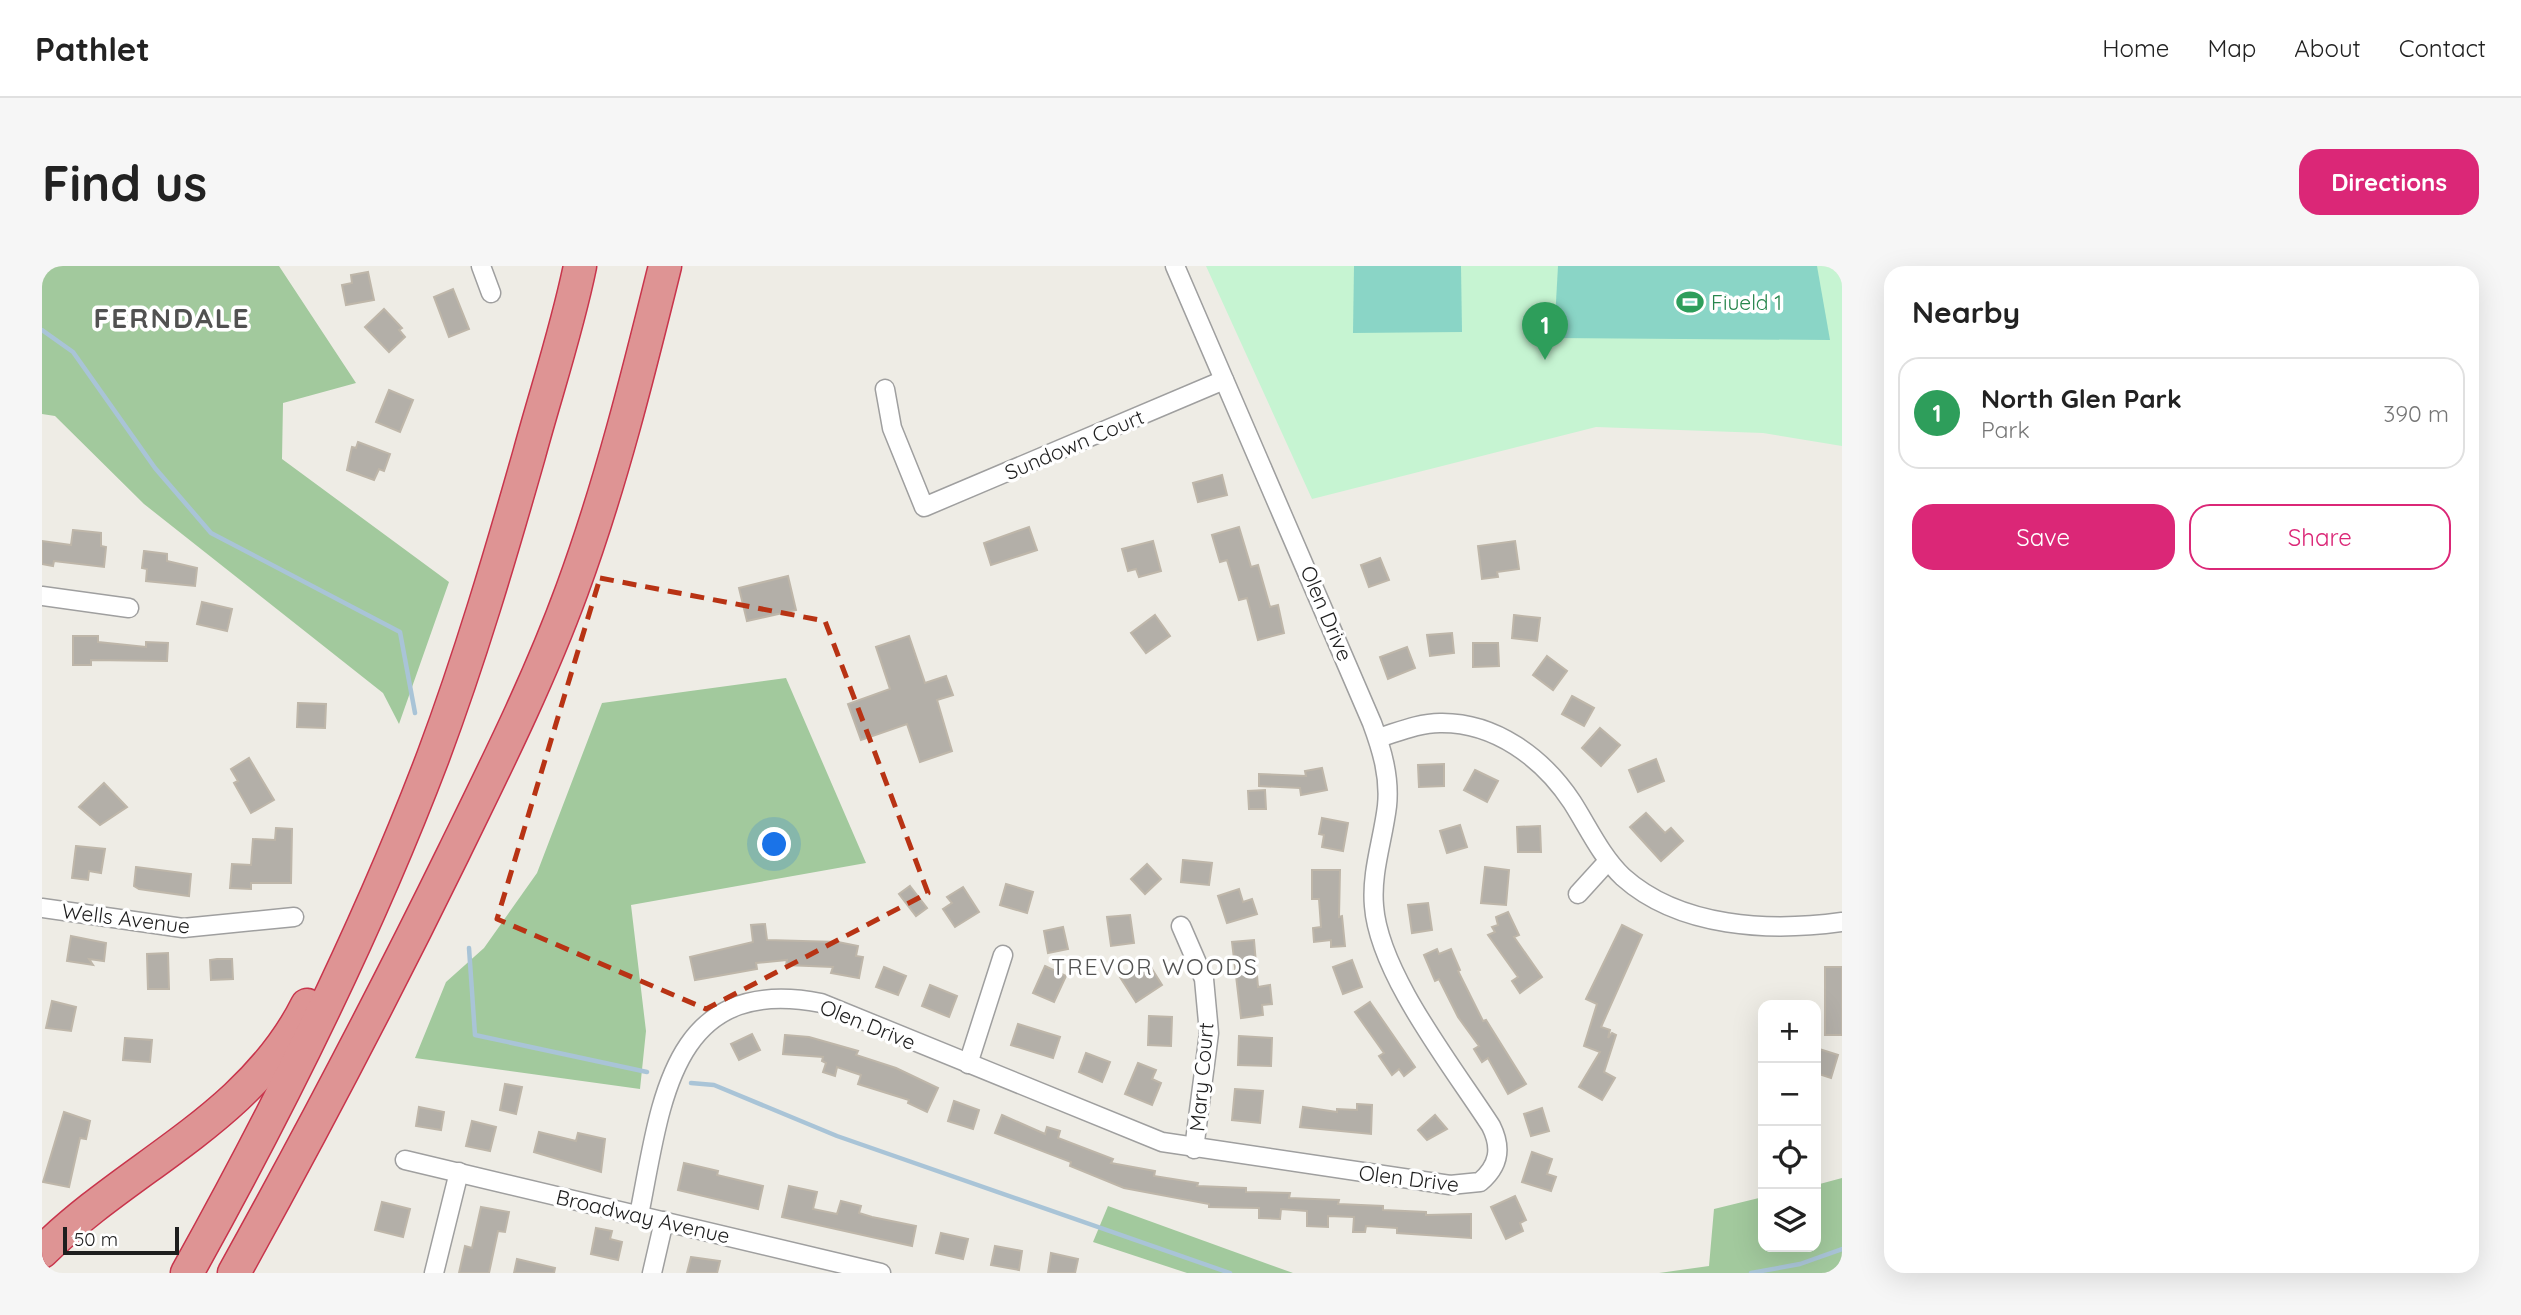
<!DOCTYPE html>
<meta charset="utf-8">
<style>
:root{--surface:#fff;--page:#f6f6f6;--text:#222;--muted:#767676;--line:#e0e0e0;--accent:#db2777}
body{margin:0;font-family:Quicksand,sans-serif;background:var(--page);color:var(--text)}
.controls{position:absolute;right:21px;bottom:21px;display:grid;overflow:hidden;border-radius:14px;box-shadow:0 7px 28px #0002}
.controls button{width:63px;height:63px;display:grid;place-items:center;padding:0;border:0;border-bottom:2px solid var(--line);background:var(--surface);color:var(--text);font:35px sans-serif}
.scale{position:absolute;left:21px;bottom:18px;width:116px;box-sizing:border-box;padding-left:7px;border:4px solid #1e1e1e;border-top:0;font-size:19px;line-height:24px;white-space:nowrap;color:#1e1e1e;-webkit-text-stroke:5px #fff;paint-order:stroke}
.you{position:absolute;left:733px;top:579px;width:24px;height:24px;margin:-18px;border:5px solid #fff;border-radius:50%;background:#1a73e8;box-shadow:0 0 0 10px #1a73e833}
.badge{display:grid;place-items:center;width:46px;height:46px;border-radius:50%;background:var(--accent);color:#fff;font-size:23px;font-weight:700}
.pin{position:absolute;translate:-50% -58px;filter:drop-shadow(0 2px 4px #0008)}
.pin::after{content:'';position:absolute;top:37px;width:24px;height:21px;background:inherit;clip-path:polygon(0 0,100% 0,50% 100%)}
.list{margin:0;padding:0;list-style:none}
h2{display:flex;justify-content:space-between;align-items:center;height:91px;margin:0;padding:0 28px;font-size:30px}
h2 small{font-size:23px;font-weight:400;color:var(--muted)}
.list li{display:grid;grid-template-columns:46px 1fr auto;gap:21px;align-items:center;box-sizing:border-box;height:112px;margin:0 14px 14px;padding:0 14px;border:2px solid var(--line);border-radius:21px}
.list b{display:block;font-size:26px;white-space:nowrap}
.list p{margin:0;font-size:23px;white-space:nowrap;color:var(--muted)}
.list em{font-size:23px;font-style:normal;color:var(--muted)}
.actions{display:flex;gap:14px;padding:21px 28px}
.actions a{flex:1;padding:16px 0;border:2px solid var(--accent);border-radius:21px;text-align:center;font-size:24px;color:var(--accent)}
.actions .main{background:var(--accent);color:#fff}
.icon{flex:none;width:38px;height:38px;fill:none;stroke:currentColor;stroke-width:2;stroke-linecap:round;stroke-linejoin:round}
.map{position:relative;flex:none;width:1800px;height:1007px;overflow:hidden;border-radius:21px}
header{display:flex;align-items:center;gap:42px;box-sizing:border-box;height:98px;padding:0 35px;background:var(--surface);border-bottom:2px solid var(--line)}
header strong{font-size:33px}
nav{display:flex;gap:38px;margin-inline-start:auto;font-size:24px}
.intro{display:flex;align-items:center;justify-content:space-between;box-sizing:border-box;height:168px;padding:0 42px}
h1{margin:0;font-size:49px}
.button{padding:18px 32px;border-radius:21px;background:var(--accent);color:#fff;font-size:24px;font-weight:700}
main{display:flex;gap:42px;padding:0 42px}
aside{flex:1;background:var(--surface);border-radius:21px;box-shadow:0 7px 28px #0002}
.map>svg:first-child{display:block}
.forest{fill:#a2c99d}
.park{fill:#c6f4d2}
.pitch{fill:#8ad5c6}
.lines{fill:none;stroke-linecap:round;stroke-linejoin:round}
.stream{stroke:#a9c4d7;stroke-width:4.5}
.building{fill:#b3afa8;stroke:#beb6a9;stroke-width:2}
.street-casing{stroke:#9f9f9f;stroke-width:21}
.highway-casing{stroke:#c8354c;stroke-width:35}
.street{stroke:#fff;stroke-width:18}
.highway{stroke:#de9494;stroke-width:32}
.marked{fill:none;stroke:#b83314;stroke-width:5;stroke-dasharray:14 9;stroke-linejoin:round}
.labels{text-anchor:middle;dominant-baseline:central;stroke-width:7;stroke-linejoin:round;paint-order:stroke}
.leisure-label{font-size:21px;fill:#27864d;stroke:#fff;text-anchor:start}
.street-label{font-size:21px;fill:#1e1e1e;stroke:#fff}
.neighbourhood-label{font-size:23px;letter-spacing:2px;fill:#515151;stroke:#fff}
.district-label{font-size:28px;font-weight:bold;letter-spacing:2px;fill:#515151;stroke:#fff}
</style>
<header>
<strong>Pathlet</strong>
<nav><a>Home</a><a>Map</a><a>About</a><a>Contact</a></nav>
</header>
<div class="intro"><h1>Find us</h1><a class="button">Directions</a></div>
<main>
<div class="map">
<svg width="1800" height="1007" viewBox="0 0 1800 1007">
<rect width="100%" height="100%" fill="#eeece5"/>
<g class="forest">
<polygon points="0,0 237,0 314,117 241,137 240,193 407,316 357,458 341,427 102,238 13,150 0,148"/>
<polygon points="744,412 824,597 589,639 604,765 598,823 373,792 404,716 442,682 495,607 560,437"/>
<polygon points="1800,912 1800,1007 1617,1007 1667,1000 1672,943 1721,931 1721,981 1774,981 1774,919"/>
<polygon points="1066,940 1251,1007 1145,1007 1051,976"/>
</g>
<polygon class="park" points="1164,0 1800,0 1800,180 1721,167 1554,161 1270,233"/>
<g class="pitch">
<polygon points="1312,0 1419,0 1420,66 1311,67"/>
<polygon points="1516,0 1775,0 1788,74 1512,72"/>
</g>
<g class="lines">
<g class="stream">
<polyline points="0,64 31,86 113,202 169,267 358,366 373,447"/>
<polyline points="427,682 433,769 605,806"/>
<polyline points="649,817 672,819 795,870 1188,1007"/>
<polyline points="1709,1007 1758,998 1800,983"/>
</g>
</g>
<g class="building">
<polygon points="326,6 332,34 304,39 300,19 310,17 309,9"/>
<polygon points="411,23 427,63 407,71 392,31"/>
<polygon points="342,43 360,62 357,64 363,71 347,86 323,61"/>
<polygon points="347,124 371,134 358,166 334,156"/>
<polygon points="316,176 348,188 342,205 337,203 332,214 305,204 310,181 314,182"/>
<polygon points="1180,209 1185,229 1156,236 1151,217"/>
<polygon points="987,261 995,284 949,299 942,277"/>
<polygon points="1197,261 1209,301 1216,299 1228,341 1236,339 1242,367 1216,374 1205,332 1197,334 1185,294 1178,296 1170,269"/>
<polygon points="31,264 59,267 59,280 64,281 62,301 12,295 11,300 0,298 0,275 29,279"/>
<polygon points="1111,275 1119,305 1097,311 1094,303 1086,305 1080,283"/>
<polygon points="1473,275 1477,303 1455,306 1456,311 1440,313 1436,280"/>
<polygon points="102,285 125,288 125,295 155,302 153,320 104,315 105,303 100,302"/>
<polygon points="1338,292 1347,314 1327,321 1319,299"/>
<polygon points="746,310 754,344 705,355 697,322"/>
<polygon points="160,336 190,343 185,365 155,358"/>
<polygon points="1113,349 1128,370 1104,387 1089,367"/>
<polygon points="1472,349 1498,352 1495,375 1470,372"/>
<polygon points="1410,367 1412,387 1388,390 1385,369"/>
<polygon points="31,370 56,370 56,376 104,381 104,376 126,377 125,395 49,394 49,399 31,399"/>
<polygon points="867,370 883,417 904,410 911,429 895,434 910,485 878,496 865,458 819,474 806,438 848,423 834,381"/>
<polygon points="1431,377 1456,377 1457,400 1431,401"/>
<polygon points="1365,381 1373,402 1346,413 1338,391"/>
<polygon points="1505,390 1525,405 1511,424 1491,409"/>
<polygon points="1530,430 1552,442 1542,460 1520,448"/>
<polygon points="256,437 284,438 283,462 255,461"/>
<polygon points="1558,462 1578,479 1559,500 1540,482"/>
<polygon points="207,492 232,534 209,547 192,517 196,515 189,503"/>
<polygon points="1614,493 1622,515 1596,526 1587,504"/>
<polygon points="1402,498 1402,520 1377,521 1376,499"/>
<polygon points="1280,502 1285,524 1259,529 1258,522 1217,520 1217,508 1264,510 1263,505"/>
<polygon points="1433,504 1456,515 1445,536 1422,524"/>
<polygon points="62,517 85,541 58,559 37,541"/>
<polygon points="1223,524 1224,543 1207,543 1206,525"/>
<polygon points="1604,547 1623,567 1629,562 1641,575 1619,595 1588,561"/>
<polygon points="1280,552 1306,557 1301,585 1280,581 1282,569 1277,568"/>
<polygon points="1418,559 1425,581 1405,587 1398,565"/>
<polygon points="1498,560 1499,586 1476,586 1475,561"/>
<polygon points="234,562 250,563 249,617 209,617 209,623 188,622 190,598 209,599 211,573 233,574"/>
<polygon points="34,580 63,583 59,607 47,605 46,614 30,612"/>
<polygon points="1141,594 1170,597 1167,619 1139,616"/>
<polygon points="1105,598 1119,613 1103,628 1089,613"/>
<polygon points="94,601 149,608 147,630 97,623 92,620"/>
<polygon points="1443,601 1467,604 1464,639 1439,637"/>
<polygon points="1270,604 1298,604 1297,651 1300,650 1303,680 1289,681 1289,674 1272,676 1271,662 1279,661 1277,633 1270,633"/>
<polygon points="964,618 991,626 985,647 958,639"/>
<polygon points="868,620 885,642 874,650 857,628"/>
<polygon points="921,621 937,646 913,661 901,643 910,637 905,631"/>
<polygon points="1197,623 1201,636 1210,633 1215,648 1185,657 1176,630"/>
<polygon points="1386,637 1390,664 1370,667 1366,639"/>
<polygon points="1466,646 1477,669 1472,671 1500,711 1478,727 1470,715 1476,711 1446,669 1453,666 1450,661 1456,659 1454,651"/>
<polygon points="1088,649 1092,677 1069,680 1065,651"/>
<polygon points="723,658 725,674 796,676 816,680 814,690 821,691 817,712 789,707 791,701 744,699 745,694 714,697 715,703 653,714 648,691 711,676 709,659"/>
<polygon points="1580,659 1600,669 1559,761 1568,764 1566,772 1570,767 1574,769 1562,806 1573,812 1560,834 1537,821 1558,786 1542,780 1555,738 1544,733"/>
<polygon points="1021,661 1026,683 1006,687 1002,665"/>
<polygon points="29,670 64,677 62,695 47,693 51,699 25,695"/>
<polygon points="1212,674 1216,721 1228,719 1230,738 1220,739 1221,749 1199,752 1190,676"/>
<polygon points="1395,683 1397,688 1409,683 1418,704 1416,705 1441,755 1444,754 1484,818 1466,828 1446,792 1440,796 1432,783 1437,780 1416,751 1397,713 1393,715 1382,689"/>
<polygon points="126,687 127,723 106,723 105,688"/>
<polygon points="175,693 190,693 191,713 169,714 168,694"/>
<polygon points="1310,694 1320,721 1301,728 1291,701"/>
<polygon points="1105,695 1120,719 1094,736 1078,711"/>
<polygon points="1003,700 1024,710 1012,736 991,727"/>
<polygon points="842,701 864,710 856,729 834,721"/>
<rect x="1783" y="701" width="17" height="68"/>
<polygon points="888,719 915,730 907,751 880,740"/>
<polygon points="10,735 34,741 29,765 4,762"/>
<polygon points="1328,736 1373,801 1362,810 1357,803 1350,809 1337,790 1342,787 1313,746"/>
<polygon points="1107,750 1130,751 1129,780 1106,779"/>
<polygon points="976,758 1018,771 1011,792 969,779"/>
<polygon points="710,768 718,784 697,794 689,778"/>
<polygon points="743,769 767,771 816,785 814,789 854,802 896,822 885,846 866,837 867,834 816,818 819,809 795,801 793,810 781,806 784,797 780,795 781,791 741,788"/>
<polygon points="1197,770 1230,772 1229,800 1196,799"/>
<polygon points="83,772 110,774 108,796 81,794"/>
<polygon points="1774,782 1796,789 1789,812 1774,807"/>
<polygon points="1044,787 1068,796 1060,816 1037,806"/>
<polygon points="1096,797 1114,804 1110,813 1119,817 1110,839 1083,828"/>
<polygon points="463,818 480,821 474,848 458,844"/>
<polygon points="1193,823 1221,825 1218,857 1190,854"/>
<polygon points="912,835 937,844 931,863 906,855"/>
<polygon points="1315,838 1330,839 1329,868 1258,861 1261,841 1295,846 1295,843 1315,844"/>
<polygon points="377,841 402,846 399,864 374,860"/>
<polygon points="1500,842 1507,865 1489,870 1482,848"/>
<polygon points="22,846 48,855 44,873 38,872 27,921 1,916"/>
<polygon points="960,849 1003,868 1005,861 1018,865 1016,872 1071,893 1069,897 1113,905 1112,910 1156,917 1155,920 1204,922 1204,926 1248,927 1247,932 1297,934 1296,938 1341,940 1341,944 1384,946 1384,949 1429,948 1429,972 1355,967 1355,962 1324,960 1323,966 1311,966 1312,951 1286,950 1286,961 1265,960 1265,945 1239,943 1238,953 1217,952 1217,942 1167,941 1167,938 1082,922 1028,900 1029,896 953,867"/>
<polygon points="1393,849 1405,863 1385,874 1376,864"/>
<polygon points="430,855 454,861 448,885 424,880"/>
<polygon points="497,866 534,875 536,867 563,873 559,906 492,886"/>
<polygon points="1490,886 1510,893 1505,908 1514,911 1509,925 1480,916"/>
<polygon points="642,897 676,905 675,909 721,920 716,943 636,924"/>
<polygon points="747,920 775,926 771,943 795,948 799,935 819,940 817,947 830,951 874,960 870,980 740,951"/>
<polygon points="1473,930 1484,954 1478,957 1481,965 1464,973 1449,941"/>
<polygon points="340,936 368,943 361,971 333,964"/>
<polygon points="439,941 467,946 463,966 456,965 447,1007 417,1007 423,980 430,982"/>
<polygon points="554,962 570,965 568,973 580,976 576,994 549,988"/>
<polygon points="899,967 926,973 921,993 894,987"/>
<polygon points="953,980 980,985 977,1004 949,999"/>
<polygon points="1009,987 1036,993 1033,1007 1006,1007"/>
<polygon points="649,991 678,995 675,1007 645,1007"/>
<polygon points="475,993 513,1002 512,1007 472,1007"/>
</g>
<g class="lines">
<defs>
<g id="street">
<polyline points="439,0 449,27"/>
<polyline points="843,123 850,162 882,241 1182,114"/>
<polyline points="0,330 87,342"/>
<path d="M1336,472C1356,466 1377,457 1398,457C1453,456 1501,492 1530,536C1546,561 1559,590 1581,611C1638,662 1728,666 1800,656"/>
<polyline points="1536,628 1566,595"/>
<polyline points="0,642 141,662 252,651"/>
<polyline points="1139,660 1162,713 1167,767 1152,883"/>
<polyline points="926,798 961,689"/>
<polyline points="363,894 839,1007"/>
<path d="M597,949C619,840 627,707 779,737L1120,876L1408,919L1438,916C1457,900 1460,882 1449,860C1411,801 1337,708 1332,640C1329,606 1341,574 1345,540C1348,511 1340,484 1330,457L1133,0"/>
<polyline points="392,1007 417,906"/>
<polyline points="610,1007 622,955"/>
</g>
<g id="highway">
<path d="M0,986C86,900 208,853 265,739"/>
<path d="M145,1007C238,840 323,670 391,491C428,392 458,291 487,189C504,126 525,64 538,0"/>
<path d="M192,1007C269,868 342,729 412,586C454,500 497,414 530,324C569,218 596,109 623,0"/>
</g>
</defs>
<use href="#street" class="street-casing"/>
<use href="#highway" class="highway-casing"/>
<use href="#street" class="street"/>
<use href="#highway" class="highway"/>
</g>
<path class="marked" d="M558,312L783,355L886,627L664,743L455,653Z"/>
<defs>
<symbol id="stadium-bare" viewBox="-9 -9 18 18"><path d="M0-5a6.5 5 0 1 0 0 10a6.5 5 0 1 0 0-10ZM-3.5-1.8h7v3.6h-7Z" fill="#2e9e5b" stroke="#fff" stroke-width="2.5" paint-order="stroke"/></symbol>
</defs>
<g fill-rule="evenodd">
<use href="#stadium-bare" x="1629" y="17" width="38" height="38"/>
</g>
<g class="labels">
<g class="leisure-label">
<text x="1669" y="36">Fiueld 1</text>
</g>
<g class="street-label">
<text transform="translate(1032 178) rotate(-23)">Sundown Court</text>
<text transform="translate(1285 347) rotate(67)">Olen Drive</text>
<text transform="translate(84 652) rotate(7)">Wells Avenue</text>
<text transform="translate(826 758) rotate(22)">Olen Drive</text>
<text transform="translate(1159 811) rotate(-85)">Mary Court</text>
<text transform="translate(1367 912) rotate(7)">Olen Drive</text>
<text transform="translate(601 950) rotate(13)">Broadway Avenue</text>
</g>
<g class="neighbourhood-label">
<text x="1113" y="700">TREVOR WOODS</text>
</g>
<g class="district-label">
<text x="130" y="51">FERNDALE</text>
</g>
</g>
</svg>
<div class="controls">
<button>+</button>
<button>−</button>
<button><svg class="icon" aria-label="locate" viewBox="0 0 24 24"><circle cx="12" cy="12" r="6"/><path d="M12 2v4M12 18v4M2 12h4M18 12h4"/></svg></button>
<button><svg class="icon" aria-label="layers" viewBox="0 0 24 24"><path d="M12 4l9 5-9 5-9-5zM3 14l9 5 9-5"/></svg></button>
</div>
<div class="scale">50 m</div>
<div class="you"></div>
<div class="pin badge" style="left:1503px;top:94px;background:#2e9e5b">1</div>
</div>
<aside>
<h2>Nearby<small></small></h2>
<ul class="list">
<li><span class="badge" style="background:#2e9e5b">1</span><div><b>North Glen Park</b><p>Park</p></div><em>390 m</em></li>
</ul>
<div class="actions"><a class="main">Save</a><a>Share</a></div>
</aside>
</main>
